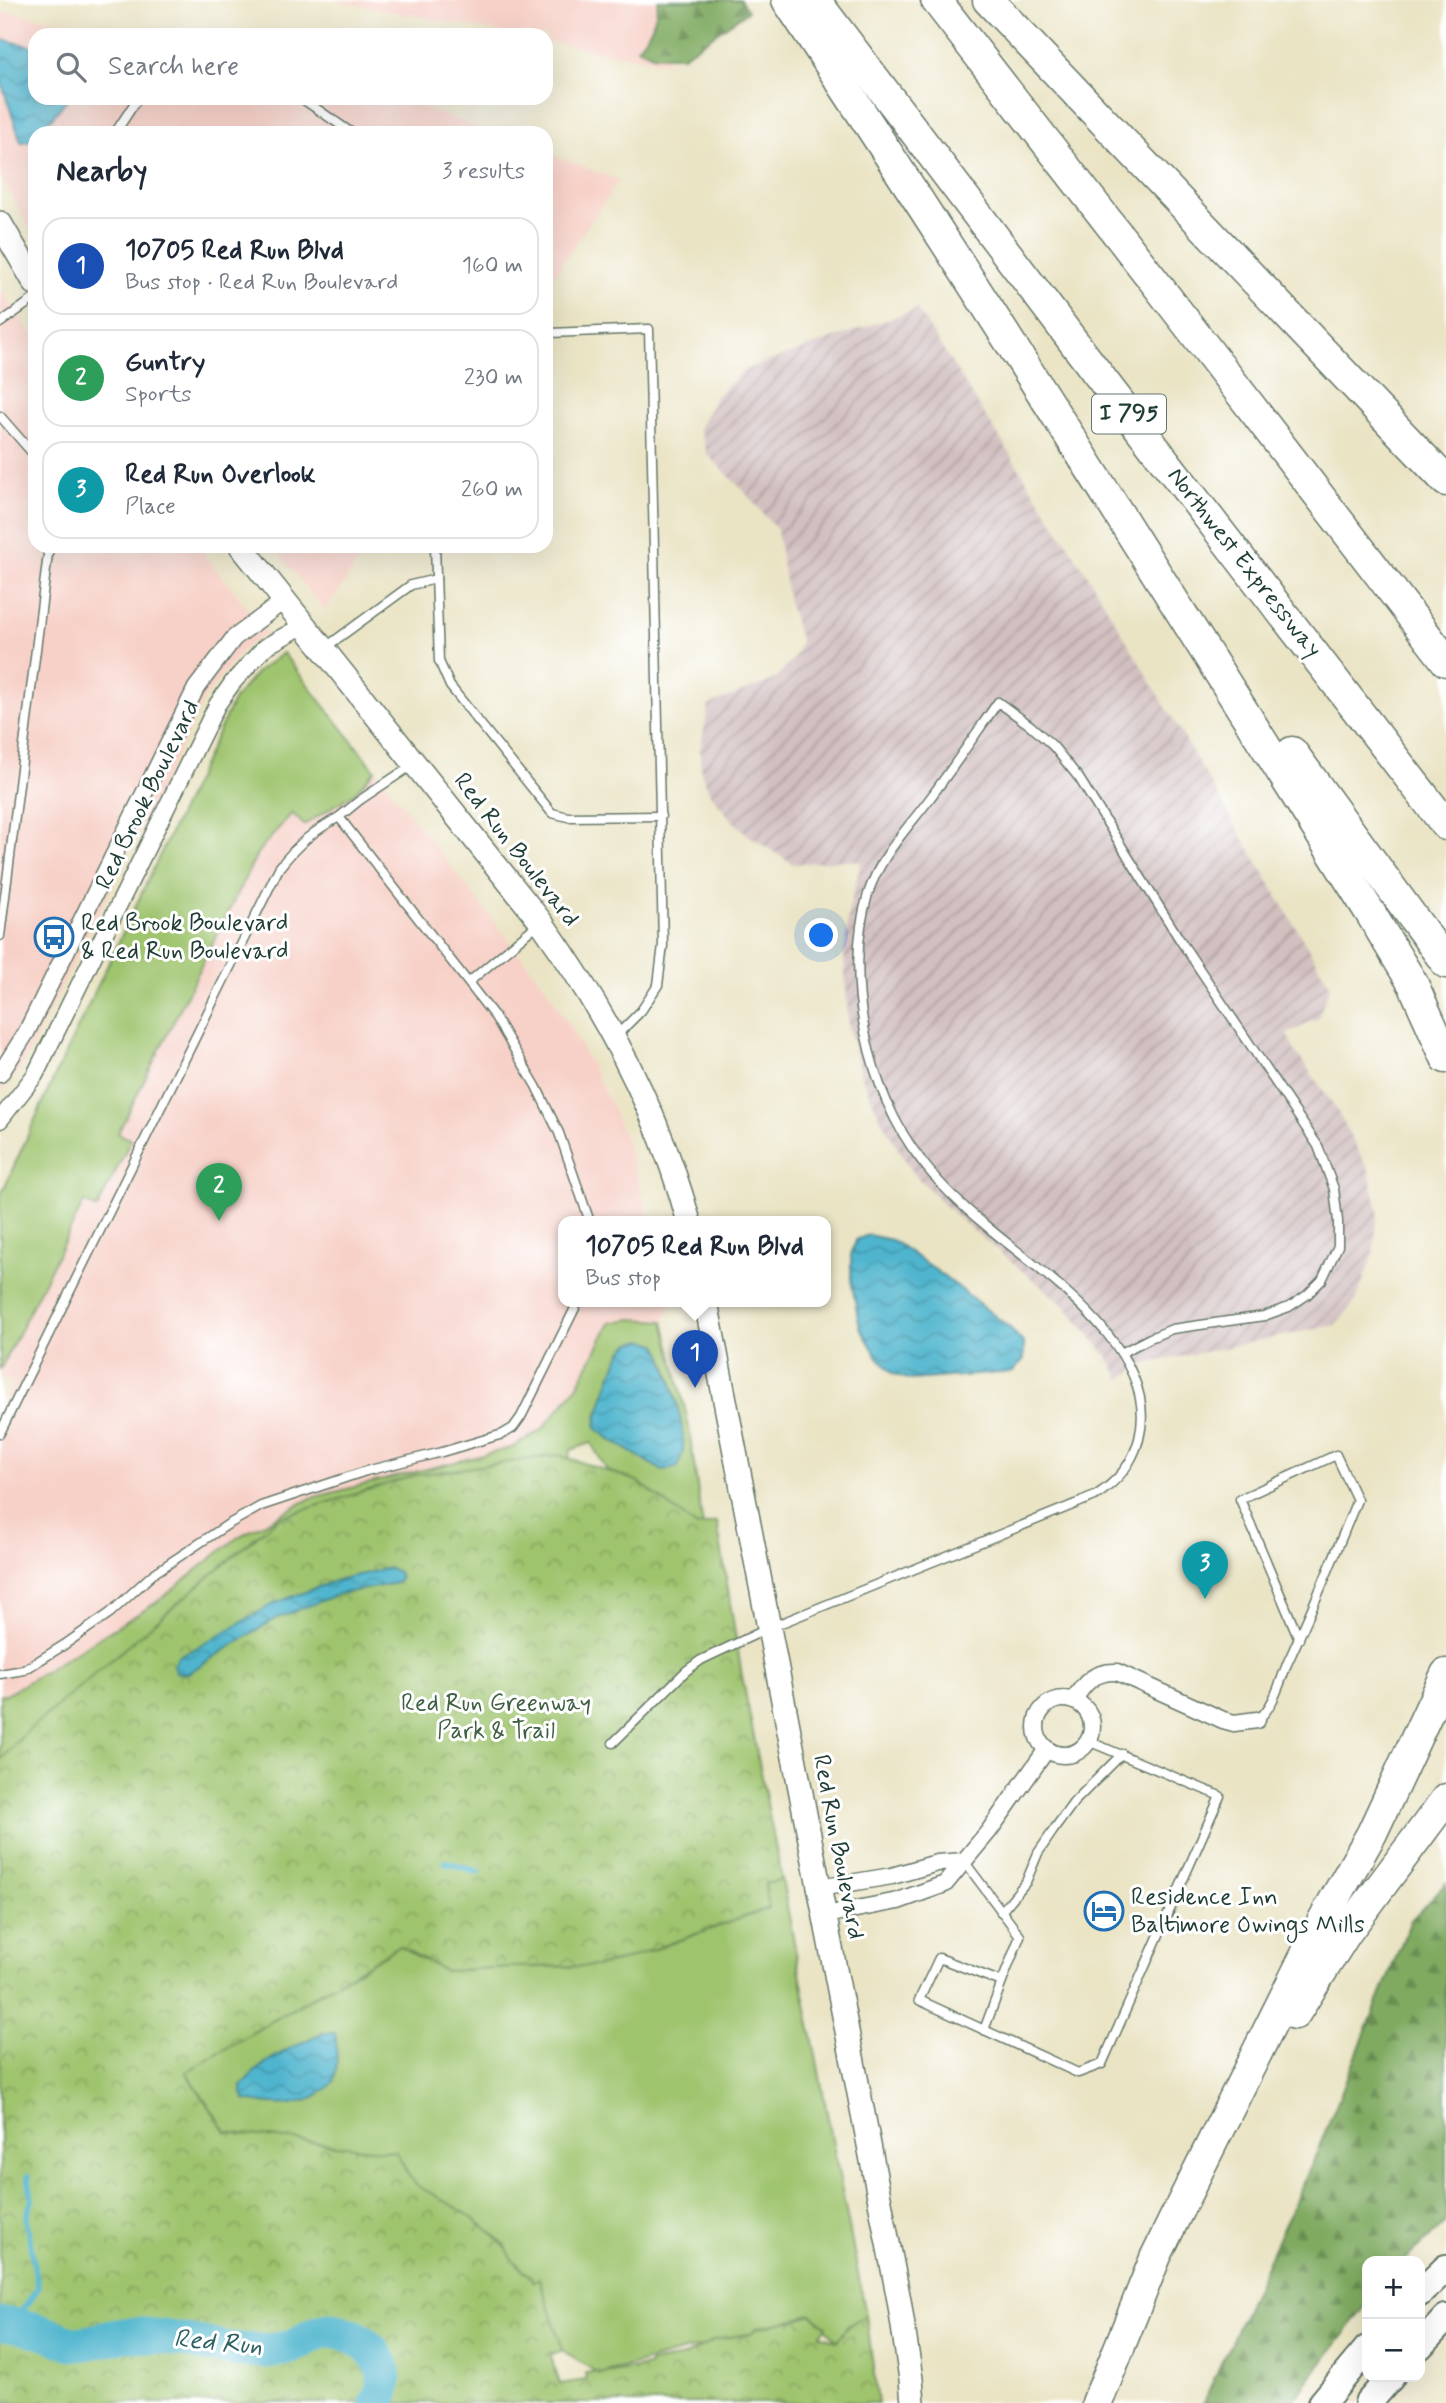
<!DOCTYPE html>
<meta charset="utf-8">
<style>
:root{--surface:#fff;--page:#f6f6f7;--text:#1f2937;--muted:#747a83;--line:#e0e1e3;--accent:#1f6fb2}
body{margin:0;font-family:Mynerve,sans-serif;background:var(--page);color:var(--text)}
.controls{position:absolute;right:21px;bottom:21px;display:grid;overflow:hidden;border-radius:14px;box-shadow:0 7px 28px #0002}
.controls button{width:63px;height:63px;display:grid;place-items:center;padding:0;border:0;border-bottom:2px solid var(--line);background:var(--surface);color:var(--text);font:35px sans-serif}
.you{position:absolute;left:822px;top:936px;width:24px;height:24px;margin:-18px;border:5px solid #fff;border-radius:50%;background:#1a73e8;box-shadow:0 0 0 10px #1a73e833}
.badge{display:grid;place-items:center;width:46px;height:46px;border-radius:50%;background:var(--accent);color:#fff;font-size:23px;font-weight:700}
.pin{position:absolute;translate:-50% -58px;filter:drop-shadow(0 2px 4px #0008)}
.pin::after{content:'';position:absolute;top:37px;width:24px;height:21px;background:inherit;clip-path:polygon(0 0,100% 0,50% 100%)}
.popup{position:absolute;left:558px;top:1216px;width:273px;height:91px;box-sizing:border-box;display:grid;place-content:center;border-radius:14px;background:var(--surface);filter:drop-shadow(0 2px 5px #0005);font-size:23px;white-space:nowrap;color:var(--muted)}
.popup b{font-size:26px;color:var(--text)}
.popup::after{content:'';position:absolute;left:50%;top:100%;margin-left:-14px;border:14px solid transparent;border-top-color:var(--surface)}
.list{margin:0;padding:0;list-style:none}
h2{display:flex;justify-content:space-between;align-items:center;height:91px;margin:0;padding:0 28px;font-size:30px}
h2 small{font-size:23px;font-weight:400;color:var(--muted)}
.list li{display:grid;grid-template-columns:46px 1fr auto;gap:21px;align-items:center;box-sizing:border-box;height:98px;margin:0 14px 14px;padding:0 14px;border:2px solid var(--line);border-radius:21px}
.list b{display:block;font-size:26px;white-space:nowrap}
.list p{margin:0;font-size:23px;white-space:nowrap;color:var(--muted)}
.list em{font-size:23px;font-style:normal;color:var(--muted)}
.icon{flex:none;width:38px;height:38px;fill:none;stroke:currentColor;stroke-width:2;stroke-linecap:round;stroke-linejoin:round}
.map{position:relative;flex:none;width:1446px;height:2403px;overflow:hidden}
.search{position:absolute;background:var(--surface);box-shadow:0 7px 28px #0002;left:28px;top:28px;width:525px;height:77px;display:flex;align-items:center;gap:18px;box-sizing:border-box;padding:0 24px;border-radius:21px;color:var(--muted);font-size:26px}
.panel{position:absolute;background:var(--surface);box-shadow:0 7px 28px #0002;left:28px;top:126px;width:525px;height:427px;border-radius:21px}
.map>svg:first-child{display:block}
.built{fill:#f7d1c8}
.industrial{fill:url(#industrial-furrows)}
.grass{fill:#9fc46e;stroke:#5f8051;stroke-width:2;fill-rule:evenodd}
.forest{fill:url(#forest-firs);stroke:#4f744a;stroke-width:2}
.park{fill:url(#park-crowns);stroke:#5f8051;stroke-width:2}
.water{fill:url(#water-waves);stroke:#377981;stroke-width:2}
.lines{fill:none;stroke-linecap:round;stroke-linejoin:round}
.stream{stroke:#4fb5ce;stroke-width:6}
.river{stroke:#4fb5ce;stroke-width:35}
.service-casing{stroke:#667767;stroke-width:11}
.minor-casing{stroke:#667767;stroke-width:19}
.secondary-casing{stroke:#667767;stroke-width:26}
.primary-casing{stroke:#667767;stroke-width:30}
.motorway-casing{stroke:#667767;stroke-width:33}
.service{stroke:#fff;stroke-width:8}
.minor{stroke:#fff;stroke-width:16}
.secondary{stroke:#fff;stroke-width:23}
.primary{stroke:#fff;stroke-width:26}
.motorway{stroke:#fff;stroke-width:30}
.labels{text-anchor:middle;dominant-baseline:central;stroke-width:6;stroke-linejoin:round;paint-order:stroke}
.shield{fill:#fff;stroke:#627771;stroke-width:2}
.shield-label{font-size:23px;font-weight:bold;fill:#1f3d34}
.street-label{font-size:24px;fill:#1f3d34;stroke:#fff}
.poi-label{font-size:24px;fill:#1f3d34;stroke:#fff;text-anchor:start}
.park-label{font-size:24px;fill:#3f5f42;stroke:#fff}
.water-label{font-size:26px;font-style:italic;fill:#2d6162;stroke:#fff}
</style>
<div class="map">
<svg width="1446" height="2403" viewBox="0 0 1446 2403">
<defs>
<pattern id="industrial-furrows" width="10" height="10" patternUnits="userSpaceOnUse" patternTransform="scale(1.75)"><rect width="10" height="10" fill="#d2bfc0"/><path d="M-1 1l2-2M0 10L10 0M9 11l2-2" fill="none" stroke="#aa9c9d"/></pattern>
<pattern id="forest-firs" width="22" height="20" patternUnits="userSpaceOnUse" patternTransform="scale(1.75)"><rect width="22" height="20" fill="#7faa61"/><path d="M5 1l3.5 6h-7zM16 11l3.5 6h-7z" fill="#678c51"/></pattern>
<pattern id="park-crowns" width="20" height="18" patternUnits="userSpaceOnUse" patternTransform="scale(1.75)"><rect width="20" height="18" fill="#9fc46e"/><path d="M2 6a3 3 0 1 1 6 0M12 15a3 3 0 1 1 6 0" fill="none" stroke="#81a05b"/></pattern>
<pattern id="water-waves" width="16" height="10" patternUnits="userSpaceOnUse" patternTransform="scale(1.75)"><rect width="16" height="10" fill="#4fb5ce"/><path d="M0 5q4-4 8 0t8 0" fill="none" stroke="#4194a8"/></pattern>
</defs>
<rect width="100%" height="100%" fill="#fff"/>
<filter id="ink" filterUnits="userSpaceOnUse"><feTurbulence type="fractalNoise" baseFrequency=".0143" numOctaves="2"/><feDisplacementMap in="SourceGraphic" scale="14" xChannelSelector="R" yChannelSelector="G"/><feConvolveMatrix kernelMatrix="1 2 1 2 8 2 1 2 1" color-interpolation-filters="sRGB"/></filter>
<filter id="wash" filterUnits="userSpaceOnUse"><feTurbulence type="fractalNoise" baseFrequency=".00686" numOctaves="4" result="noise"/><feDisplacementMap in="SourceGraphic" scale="28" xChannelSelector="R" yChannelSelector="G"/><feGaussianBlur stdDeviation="1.57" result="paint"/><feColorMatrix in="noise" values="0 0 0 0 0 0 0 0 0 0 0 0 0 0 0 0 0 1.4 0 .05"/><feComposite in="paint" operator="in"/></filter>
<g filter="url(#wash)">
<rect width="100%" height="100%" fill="#eae4c5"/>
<g class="built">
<polygon points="331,0 665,0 667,63 546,41 546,35 516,35"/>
<polygon points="0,11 140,35 35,35 35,98 398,98 493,133 35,133 35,238 0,175"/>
<polygon points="546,153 619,180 546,287"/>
<polygon points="0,288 35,339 35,546 198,546 267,633 242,650 206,696 37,1037 21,1068 0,1094"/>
<polygon points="273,546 369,546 325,611"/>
<polygon points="375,770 546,987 580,1044 612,1107 630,1153 650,1222 564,1222 564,1302 669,1302 670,1307 664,1321 631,1319 610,1323 577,1387 542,1430 511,1448 238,1537 157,1602 5,1695 0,1695 0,1409 13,1383 0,1376 0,1370 84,1202 97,1208 131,1141 117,1133 258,852 292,813 355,793"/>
</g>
<polygon class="industrial" points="917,309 1092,582 1330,985 1318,1018 1287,1034 1293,1048 1335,1107 1369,1171 1378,1211 1373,1253 1356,1301 1335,1325 1145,1364 1120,1379 1108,1357 1065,1306 956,1216 913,1173 880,1118 860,1073 848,1021 844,953 849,910 861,862 846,860 793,864 749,836 730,818 710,793 701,773 700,750 709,705 775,679 793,660 801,642 788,602 777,530 742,489 707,454 699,429 716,396 744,370"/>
<g class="grass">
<polygon points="283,653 375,770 355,793 304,825 292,813 258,852 118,1133 131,1140 97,1209 84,1202 0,1370 0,1197 52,1082 234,699 257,672"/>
<path d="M631,1319L664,1321L688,1422L713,1597L608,1472L591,1443L571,1450L568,1461L0,1853V1695H6L157,1602L238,1537L311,1498L511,1448L542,1430L577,1387L610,1323ZM657,1344C673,1373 682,1420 683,1452L663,1471L613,1441L596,1427L597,1416L623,1350Z"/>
<polygon points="782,1880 866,2315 848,2326 837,2341 811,2314 795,2320 756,2328 752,2333 599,2374 226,2132 186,2071 400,1946 445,1971 508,1967 596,1966 621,1961 769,1908 765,1883"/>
</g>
<g class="forest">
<path d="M658,0H740L748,11L683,56H655L637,48C651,33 656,20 658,0Z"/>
<polygon points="1446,1883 1446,2223 1403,2261 1367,2261 1367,2304 1291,2403 1203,2403 1313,2162 1411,1920"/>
</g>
<polygon class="park" points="559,1455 637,1481 697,1527 717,1522 742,1676 782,1880 765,1884 769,1908 621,1961 596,1966 508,1967 445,1971 399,1946 186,2072 226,2132 396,2152 409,2176 418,2186 464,2212 491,2232 505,2245 512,2259 532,2278 533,2282 539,2278 563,2350 550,2355 560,2384 586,2380 585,2373 598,2371 599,2374 649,2366 649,2363 684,2357 714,2340 751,2333 756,2328 795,2320 811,2314 826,2326 820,2335 837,2341 848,2326 866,2315 878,2403 0,2403 0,1761 24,1734 278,1518 416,1475"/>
<g class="water">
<polygon points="5,40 35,47 35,98 68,98 40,133 35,133 34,141 21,142 0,79 0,41"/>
<polygon points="868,1235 892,1240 944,1276 1010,1328 1024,1344 1024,1359 1013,1372 911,1380 893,1374 877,1356 860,1327 851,1280 851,1255 856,1240"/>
<path d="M644,1340L657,1344C669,1366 685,1427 683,1451C682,1456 679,1462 678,1467L663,1471L613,1441L596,1428C597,1414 616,1358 624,1349C630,1342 636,1341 644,1340Z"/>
<polygon points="389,1568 398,1572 400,1579 396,1583 339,1594 277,1618 188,1673 177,1673 173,1666 178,1656 198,1647 273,1604 340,1579"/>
<path d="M322,2033H335C337,2048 339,2068 333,2082C331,2085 328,2088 325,2090C301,2109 274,2106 246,2100L242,2094V2085C262,2060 294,2046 322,2033Z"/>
</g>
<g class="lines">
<g class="stream">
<polyline points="445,1862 479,1872"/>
<polyline points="12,2325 38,2288 26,2218 32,2200 28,2176"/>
</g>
<path class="river" d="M0,2324C14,2325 29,2327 42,2332C52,2335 62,2340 72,2343C89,2346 108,2336 125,2335C172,2333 217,2352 263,2351C274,2350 286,2350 295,2345C315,2336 321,2325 344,2333C374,2342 397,2374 377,2403"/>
</g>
</g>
<g filter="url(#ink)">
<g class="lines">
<defs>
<g id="service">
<polyline points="301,98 352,133"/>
<polyline points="115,133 138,98"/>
<polyline points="0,323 35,298"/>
<polyline points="546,338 550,333 649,329 663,945 658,985 641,1011 617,1035"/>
<polyline points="0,416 35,456"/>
<polyline points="435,546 439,661 450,686 552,813 568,817 661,816"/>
<polyline points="326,647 411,585 436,579"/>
<polyline points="339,817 360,800 414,764"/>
<polyline points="0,936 49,546"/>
<polyline points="469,982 539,923"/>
<path d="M0,1433L279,868C298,844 312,832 339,817L495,1017L536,1086L559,1133L590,1222"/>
<polyline points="0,1674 24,1670 64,1645 110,1613 153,1574 227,1525 261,1506 366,1471 442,1452 503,1434 513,1428 521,1417 578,1302"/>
<path d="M1257,1720C1273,1709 1280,1682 1287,1664C1312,1610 1335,1555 1357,1500L1336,1455L1240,1499L1299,1639"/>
<path d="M613,1743L686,1671L701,1660L769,1628L1095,1496C1117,1482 1132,1465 1139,1439C1162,1349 1042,1274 984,1224C961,1205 939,1184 921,1160C868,1093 843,977 868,894C879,858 906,830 928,801C952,769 975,735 998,702L1031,726L1053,746L1079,778L1180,940L1318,1146L1334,1189L1338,1221V1246L1322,1280L1307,1295L1289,1307L1264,1316L1172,1329L1150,1338L1121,1353"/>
<polyline points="964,1861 1020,1936 1002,1982 939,1958 919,2000 1078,2073 1102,2064 1220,1796 1088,1741"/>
<polyline points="1001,1912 1026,1882 1038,1853 1055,1828 1074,1802 1122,1754"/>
<polyline points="984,2030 1002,1982"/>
</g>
<g id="minor">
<polyline points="0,1074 26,1033 196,688 234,638 285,600"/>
<polyline points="0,1120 35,1075 217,705 233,682 265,647 304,625"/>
<circle cx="1064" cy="1727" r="28"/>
<path d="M1073,1701C1084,1683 1094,1671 1117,1672L1223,1720L1234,1723L1257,1720"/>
<polyline points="819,1888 892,1876 937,1863 964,1861"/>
<polyline points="825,1915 898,1901 945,1884 989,1831 1047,1749"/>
</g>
<g id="secondary">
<polyline points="0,223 35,283"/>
<path d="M241,546L541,922C607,1014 659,1112 689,1222"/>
<polyline points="706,1302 899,2300 911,2379 913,2403"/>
</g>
<g id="primary">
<polyline points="1420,2293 1446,2268"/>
<polyline points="1420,2346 1446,2318"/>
<polyline points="1322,2403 1367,2349"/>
<polyline points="1368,2403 1391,2377"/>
</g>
<g id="motorway">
<path d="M787,0C987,301 1178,608 1371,914L1413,984L1446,1058"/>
<polyline points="815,0 1110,390 1446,825"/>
<polyline points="936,0 1192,330 1446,661"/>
<polyline points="988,0 1446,481"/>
<polyline points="1292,752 1446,963"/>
<polyline points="1295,2014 1346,1933 1446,1799"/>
<polyline points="1097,2403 1156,2256 1182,2203 1323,1920 1372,1833 1446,1674"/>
</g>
</defs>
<use href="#service" class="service-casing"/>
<use href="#minor" class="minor-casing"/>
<use href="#secondary" class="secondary-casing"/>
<use href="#primary" class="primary-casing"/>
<use href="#motorway" class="motorway-casing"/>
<use href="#service" class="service"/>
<use href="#minor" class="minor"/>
<use href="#secondary" class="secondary"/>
<use href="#primary" class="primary"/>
<use href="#motorway" class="motorway"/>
</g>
</g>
<defs>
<symbol id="bus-ring" viewBox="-11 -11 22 22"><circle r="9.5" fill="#fff" stroke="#1f6fb2" stroke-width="1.5"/><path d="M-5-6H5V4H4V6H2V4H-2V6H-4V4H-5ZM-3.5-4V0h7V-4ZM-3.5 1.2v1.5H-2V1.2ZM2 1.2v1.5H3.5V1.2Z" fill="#1f6fb2"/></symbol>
<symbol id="hotel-ring" viewBox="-11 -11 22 22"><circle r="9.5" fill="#fff" stroke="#1f6fb2" stroke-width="1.5"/><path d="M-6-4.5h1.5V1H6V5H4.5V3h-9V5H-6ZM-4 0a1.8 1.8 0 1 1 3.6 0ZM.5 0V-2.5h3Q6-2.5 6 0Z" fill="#1f6fb2"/></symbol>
</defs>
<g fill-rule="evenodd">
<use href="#bus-ring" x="32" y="915" width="44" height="44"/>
<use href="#hotel-ring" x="1082" y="1889" width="44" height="44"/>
</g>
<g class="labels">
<rect class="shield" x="1092" y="394.5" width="74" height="39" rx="5"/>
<g class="shield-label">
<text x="1129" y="414">I 795</text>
</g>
<g class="street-label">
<text transform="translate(1244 563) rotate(52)">Northwest Expressway</text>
<text transform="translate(148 795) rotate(-64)">Red Brook Boulevard</text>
<text transform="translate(516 850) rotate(52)">Red Run Boulevard</text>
<text transform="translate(838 1847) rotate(79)">Red Run Boulevard</text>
</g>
<g class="poi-label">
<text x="81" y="923">Red Brook Boulevard<tspan x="81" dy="28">&amp; Red Run Boulevard</tspan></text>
<text x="1131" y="1897">Residence Inn<tspan x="1131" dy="28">Baltimore Owings Mills</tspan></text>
</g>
<g class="park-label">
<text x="496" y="1703">Red Run Greenway<tspan x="496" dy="28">Park &amp; Trail</tspan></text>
</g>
<g class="water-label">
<text transform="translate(218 2343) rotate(5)">Red Run</text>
</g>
</g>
</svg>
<div class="controls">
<button>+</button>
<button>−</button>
</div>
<div class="you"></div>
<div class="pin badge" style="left:695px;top:1388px;background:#1a4fb4">1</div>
<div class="popup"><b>10705 Red Run Blvd</b>Bus stop</div>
<div class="pin badge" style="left:219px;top:1221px;background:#2e9e5b">2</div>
<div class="pin badge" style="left:1205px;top:1599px;background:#0f9aa8">3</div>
<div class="search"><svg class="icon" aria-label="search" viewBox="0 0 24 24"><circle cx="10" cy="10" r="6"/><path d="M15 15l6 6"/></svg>Search here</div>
<section class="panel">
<h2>Nearby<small>3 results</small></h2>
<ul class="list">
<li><span class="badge" style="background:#1a4fb4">1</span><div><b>10705 Red Run Blvd</b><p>Bus stop · Red Run Boulevard</p></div><em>160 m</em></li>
<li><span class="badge" style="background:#2e9e5b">2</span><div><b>Guntry</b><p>Sports</p></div><em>230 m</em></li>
<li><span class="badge" style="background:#0f9aa8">3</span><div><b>Red Run Overlook</b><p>Place</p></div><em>260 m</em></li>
</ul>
</section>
</div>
